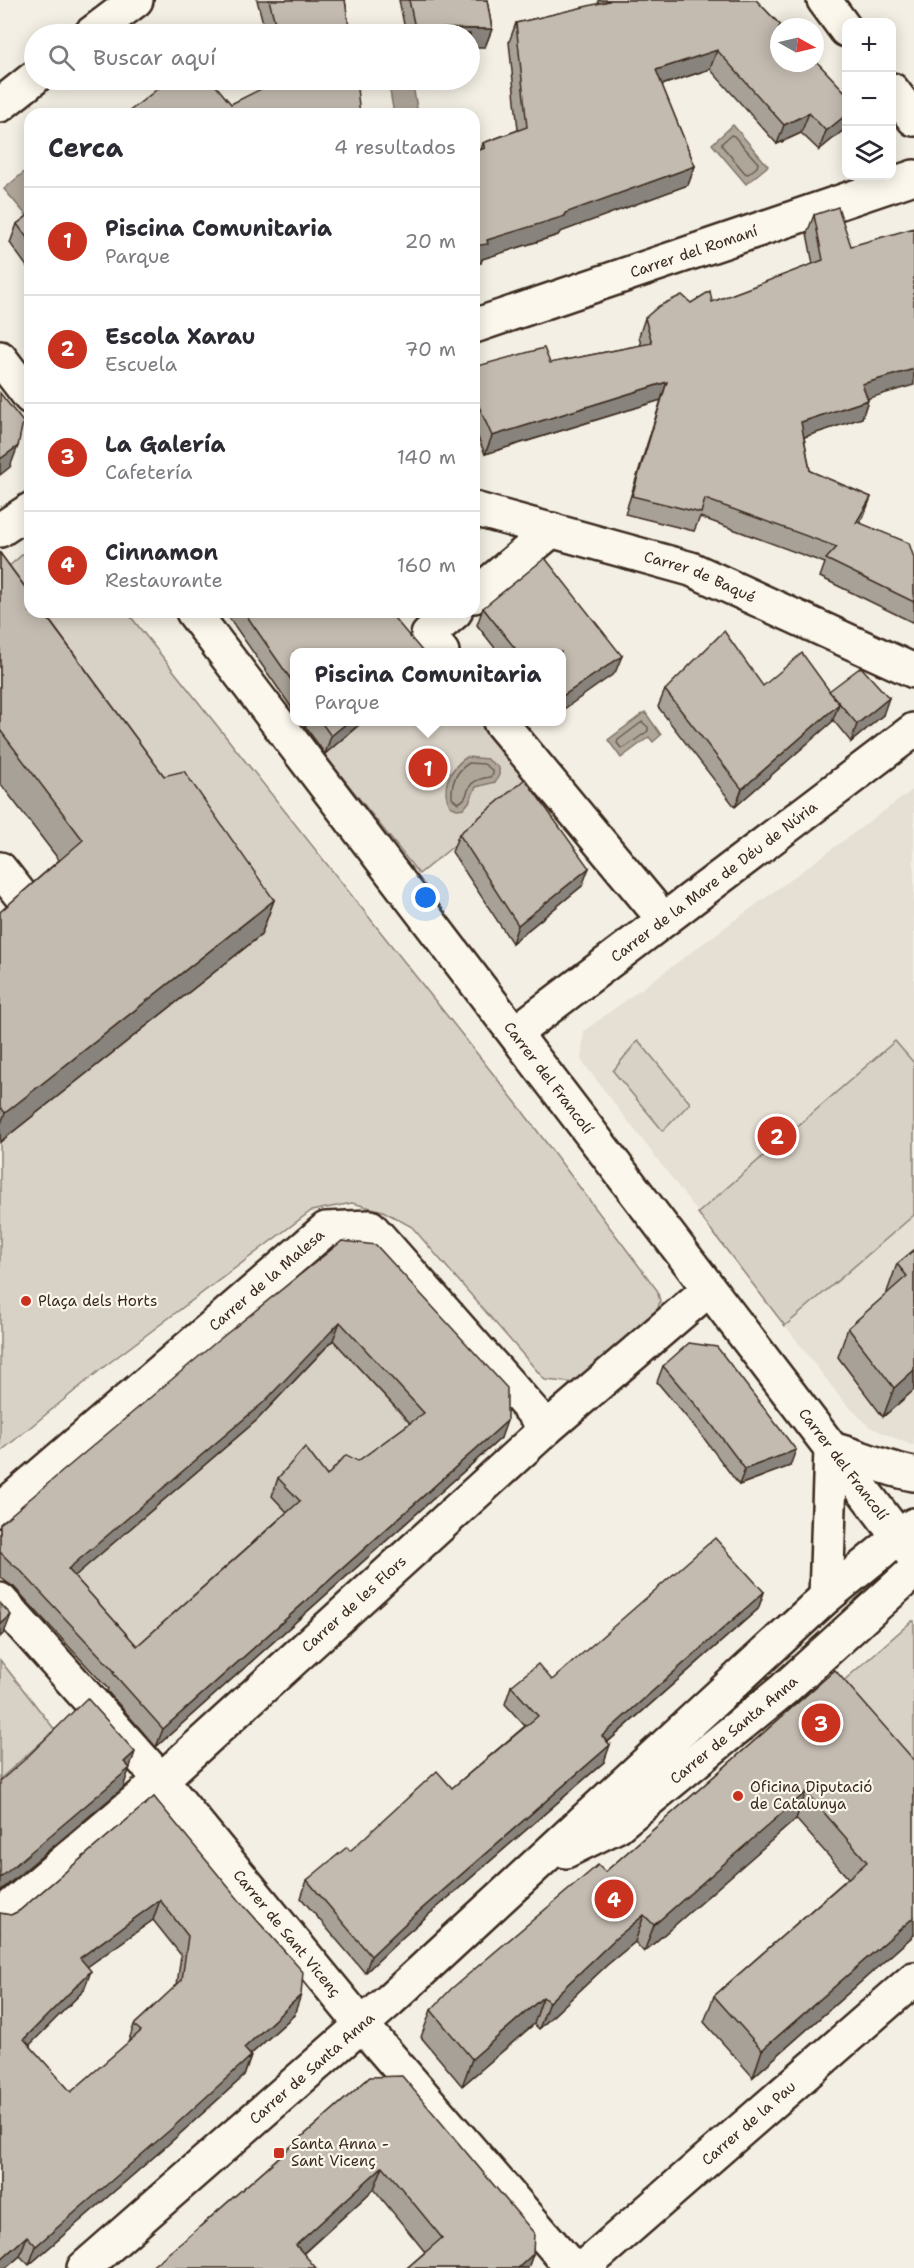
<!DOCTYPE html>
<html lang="es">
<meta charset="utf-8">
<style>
:root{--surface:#fff;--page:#f2f2f3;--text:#2b2b33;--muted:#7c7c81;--line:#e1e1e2;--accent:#c8321e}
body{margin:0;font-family:"Shantell Sans",sans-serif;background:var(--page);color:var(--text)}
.controls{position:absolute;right:18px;top:18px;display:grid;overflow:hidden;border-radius:12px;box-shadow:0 3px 15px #0003}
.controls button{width:54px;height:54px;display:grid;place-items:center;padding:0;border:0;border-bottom:2px solid var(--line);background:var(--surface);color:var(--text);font:30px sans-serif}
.compass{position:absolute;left:770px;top:18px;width:54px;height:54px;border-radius:50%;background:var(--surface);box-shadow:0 3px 15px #0003;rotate:98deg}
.you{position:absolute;left:426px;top:898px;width:21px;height:21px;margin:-15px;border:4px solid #fff;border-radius:50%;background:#1a73e8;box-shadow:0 0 0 9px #1a73e833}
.badge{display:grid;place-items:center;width:39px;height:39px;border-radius:50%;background:var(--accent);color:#fff;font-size:20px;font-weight:700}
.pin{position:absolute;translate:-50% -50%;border:3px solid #fff;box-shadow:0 2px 6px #0006}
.popup{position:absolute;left:290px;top:648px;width:276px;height:78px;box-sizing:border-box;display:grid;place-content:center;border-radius:12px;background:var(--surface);filter:drop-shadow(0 2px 4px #0005);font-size:20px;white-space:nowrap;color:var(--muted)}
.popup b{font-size:22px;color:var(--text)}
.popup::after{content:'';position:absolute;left:50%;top:100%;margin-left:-12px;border:12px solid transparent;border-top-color:var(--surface)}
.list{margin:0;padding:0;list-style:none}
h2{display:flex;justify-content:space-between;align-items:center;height:78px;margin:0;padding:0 24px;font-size:26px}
h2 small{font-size:20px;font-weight:400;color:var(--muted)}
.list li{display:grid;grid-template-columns:39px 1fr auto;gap:18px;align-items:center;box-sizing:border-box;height:108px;padding:0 24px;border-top:2px solid var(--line)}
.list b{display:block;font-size:22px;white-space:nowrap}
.list p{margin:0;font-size:20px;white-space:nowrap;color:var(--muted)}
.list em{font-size:20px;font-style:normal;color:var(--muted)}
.icon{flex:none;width:33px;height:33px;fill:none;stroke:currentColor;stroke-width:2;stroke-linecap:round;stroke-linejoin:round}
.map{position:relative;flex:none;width:914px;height:2268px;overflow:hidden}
.search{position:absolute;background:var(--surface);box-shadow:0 3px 15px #0003;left:24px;top:24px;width:456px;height:66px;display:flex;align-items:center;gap:15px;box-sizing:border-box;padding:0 21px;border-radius:33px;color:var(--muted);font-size:22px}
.panel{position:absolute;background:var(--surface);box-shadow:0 3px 15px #0003;left:24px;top:108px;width:456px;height:510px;border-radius:18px}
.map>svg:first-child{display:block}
.built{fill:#e5dfd4}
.green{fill:#d8d1c6;stroke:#8a7e72;stroke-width:1.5}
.water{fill:#afa69a;stroke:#817468;stroke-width:1.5}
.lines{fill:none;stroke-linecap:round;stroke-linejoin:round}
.shore{stroke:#695c50;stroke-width:1.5}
.minor-casing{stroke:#3b2a1e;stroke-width:38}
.minor{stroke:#fbf7ec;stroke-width:33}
.wall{fill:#a8a197;stroke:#3b2a1e;stroke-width:1.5;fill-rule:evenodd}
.shaded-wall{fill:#88837b;stroke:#3b2a1e;stroke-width:1.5}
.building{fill:#c3bbb0;stroke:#3b2a1e;stroke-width:1.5;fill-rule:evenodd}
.poi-dot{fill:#c8321e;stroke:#fbf7ec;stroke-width:2}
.labels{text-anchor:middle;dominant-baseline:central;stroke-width:4.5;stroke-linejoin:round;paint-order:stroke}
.street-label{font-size:15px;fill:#3b2a1e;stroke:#fbf7ec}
.poi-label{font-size:15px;fill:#3b2a1e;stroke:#fbf7ec;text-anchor:start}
</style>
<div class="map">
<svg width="914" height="2268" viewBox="0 0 914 2268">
<rect width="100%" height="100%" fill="#f3efe4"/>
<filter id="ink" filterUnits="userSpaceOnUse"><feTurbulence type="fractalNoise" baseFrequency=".0167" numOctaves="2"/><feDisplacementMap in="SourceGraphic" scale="12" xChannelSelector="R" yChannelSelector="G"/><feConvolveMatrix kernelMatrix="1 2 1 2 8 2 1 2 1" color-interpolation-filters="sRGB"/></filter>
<g filter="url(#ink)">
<polygon class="built" points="914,789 914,1445 911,1445 870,1427 843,1401 581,1060 584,1031"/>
<g class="green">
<polygon points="30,548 30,612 127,612 517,1104 657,1290 660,1301 658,1309 576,1383 545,1380 412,1227 383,1211 352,1203 311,1211 105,1366 0,1452 0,1142 261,935 0,574"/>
<polygon points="363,722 484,722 532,783 419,874 324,754"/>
<polygon points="638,1040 690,1103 663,1131 613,1071"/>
<polygon points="895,1041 914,1063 914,1215 785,1326 698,1213"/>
<polygon points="333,1340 417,1431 293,1519 130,1664 62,1587 257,1420"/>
<polygon points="912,1621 914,1621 914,1798 825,1697"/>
<polygon points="0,1660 55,1730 0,1779"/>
</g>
<g class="water">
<polygon points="388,80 412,80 418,114 394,114"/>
<polygon points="733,125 768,166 746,184 712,144"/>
<polygon points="30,167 30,212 26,215 4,189"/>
<polygon points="645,712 661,735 653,742 649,737 621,758 608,740"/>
<path d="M467,757L487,759L499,768V775L495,782L476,787L469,802L464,808L457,809L450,806C440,787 450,768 467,757Z"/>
</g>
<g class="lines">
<g class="shore">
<polygon points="731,135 734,136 758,163 757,167 748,174 745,173 722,146 722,143"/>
<polygon points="642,722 648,727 648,731 624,748 621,748 617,743 618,740"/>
<path d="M469,763L484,764L492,770L493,774L490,777C459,781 474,797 458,803L452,798C451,784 456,771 469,763Z"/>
</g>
<defs>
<g id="minor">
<polyline points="824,0 846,30"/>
<polyline points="91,34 136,0"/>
<polyline points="892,90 914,119"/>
<polyline points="0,105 34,78"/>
<path id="s1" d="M474,326L914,177"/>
<polyline points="0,358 30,397"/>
<path id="s2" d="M474,509L691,569L914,671"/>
<polyline points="0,530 30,510"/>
<polyline points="474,596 552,530"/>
<path id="s3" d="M193,612L914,1557"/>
<polyline points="442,652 428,635 455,612"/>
<polyline points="500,722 651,904"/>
<polyline points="0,869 19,893"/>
<path id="s4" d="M515,1033L914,730"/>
<path d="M831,1449C859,1456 885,1469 914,1474"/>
<path id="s5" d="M0,1510L326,1229L370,1227L547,1428"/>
<polyline points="826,1597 831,1449"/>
<path id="s6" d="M0,1600L161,1780L362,2025L572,2268"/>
<path id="s7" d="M566,1851L617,1826L783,1690L914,1571"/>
<path id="s8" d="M0,1916L161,1780L547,1428L709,1289"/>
<path id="s9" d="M84,2268L390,2000L826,1597L914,1525"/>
<path id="s10" d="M583,2268L914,1979"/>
</g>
</defs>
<use href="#minor" class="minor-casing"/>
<use href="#minor" class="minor"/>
</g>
<g class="wall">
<polygon points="257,0 345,0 350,34 266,34"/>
<polygon points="399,0 487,0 492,29 485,47 470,34 406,34"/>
<polygon points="598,0 756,0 846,93 846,128 819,150 801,133 777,144 710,69 662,85 695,166 688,185 560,232 558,235 482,259 481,263 481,150 483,143 518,130 509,42 516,23 599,4"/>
<polygon points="30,214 30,271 10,243 17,224"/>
<polygon points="814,215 868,400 862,418 804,437 810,471 871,497 864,515 860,523 914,558 914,623 820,577 825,563 700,517 694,531 625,514 661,400 485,454 474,428 474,367 550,363 641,345 639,336 645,318 691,303 712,302 813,264 807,233"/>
<polygon points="0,553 164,776 274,900 261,935 0,1142 0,912 59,860 0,783"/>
<polygon points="483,608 615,673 561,652 498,652 477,625"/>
<polygon points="225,612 389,612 294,652 294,711"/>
<polygon points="763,686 829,691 883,715 851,742 833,720 735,807 658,707 665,690"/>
<polygon points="302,722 362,722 325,754"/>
<polygon points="459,834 582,886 512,943 452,852"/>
<path d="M342,1241L501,1438L156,1747L107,1691L108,1689L14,1587L6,1582L0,1576V1524ZM333,1340L410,1423L358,1461L327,1476L278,1478L272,1496L287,1512L137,1646L74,1576L257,1420Z"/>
<polygon points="914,1250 914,1390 883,1417 838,1357 848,1328 888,1293 887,1292 897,1264"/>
<polygon points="663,1366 790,1466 739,1485 700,1433 657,1382"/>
<polygon points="764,1592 758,1609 608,1742 604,1762 403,1937 365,1973 301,1898 307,1880 350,1851 452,1788 525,1726 505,1704 511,1686 552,1680"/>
<polygon points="835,1670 914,1935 753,2077 704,2022 714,1996 848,1878 796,1819 644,1952 635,1942 607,1965 539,2029 534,2024 462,2086 421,2037 431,2010 605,1872"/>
<path d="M154,1797L294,2015L250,2055L251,2056L244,2076L163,2149L29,2265L20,2256L6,2268H0L1,1914L11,1915L19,1911ZM153,1920L181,1955L177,1985L134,2025L128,2043L71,2092L29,2045L84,1990L87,1967Z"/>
<polygon points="370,2077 533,2254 528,2268 407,2268 425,2252 374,2189 303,2254 186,2239"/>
</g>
<g class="shaded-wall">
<polygon points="415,28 492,29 485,47 470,47 470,34 413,34"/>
<polygon points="717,50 710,69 649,89 656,70"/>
<polygon points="809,113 801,133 777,144 784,125"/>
<polygon points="846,115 846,128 819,150 826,131"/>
<polygon points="695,166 688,185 560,232 558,235 482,259 481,263 474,264 474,246 487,240"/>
<polygon points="914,369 914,385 856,402 862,384"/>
<polygon points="667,382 661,400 485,454 492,436"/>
<polygon points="868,400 862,418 795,440 801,422"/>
<polygon points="18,446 10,467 0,475 0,459"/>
<polygon points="871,497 864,515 850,541 856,523"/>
<polygon points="622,656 615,673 561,711 561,697"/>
<polygon points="889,698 883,715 851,742 857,724"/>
<polygon points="839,704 832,722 735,807 742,789"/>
<polygon points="348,722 362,722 325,754 331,736"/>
<polygon points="589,868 582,886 512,943 518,925"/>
<polygon points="274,900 261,935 0,1142 0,1126 5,1113"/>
<polygon points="340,1322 333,1340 257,1420 62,1587 68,1569"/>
<polygon points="914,1370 914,1390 883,1417 894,1388"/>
<polygon points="507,1421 501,1438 156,1747 163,1729"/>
<polygon points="796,1450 790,1466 739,1485 745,1469"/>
<polygon points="764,1592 758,1609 595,1753 602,1736"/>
<polygon points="11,1615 4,1633 0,1637 0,1625"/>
<polygon points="610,1745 604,1762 403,1937 365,1973 371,1956 409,1920"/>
<polygon points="135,1752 123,1788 0,1891 0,1878"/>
<polygon points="806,1792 796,1819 644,1952 654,1925"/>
<polygon points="160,1900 153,1920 73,1977 80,1958"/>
<polygon points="644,1915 635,1942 607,1965 539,2029 549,2002 616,1938"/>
<polygon points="914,1917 914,1935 753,2077 762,2050"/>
<polygon points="91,1971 84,1990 17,2058 24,2039"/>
<polygon points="301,1995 294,2015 237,2067 244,2048"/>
<polygon points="543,1997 534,2024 462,2086 472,2059"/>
<polygon points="251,2056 244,2076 163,2149 29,2265 36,2246"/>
<polygon points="383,2166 374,2189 287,2268 296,2245"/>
<polygon points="27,2236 20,2256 6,2268 0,2268 0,2260"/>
<polygon points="533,2254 528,2268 518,2268"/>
</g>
<g class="building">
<polygon points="269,0 345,0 350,34 278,34"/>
<polygon points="409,0 487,0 492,29 415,28"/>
<polygon points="608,0 756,0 782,27 779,27 779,63 815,63 815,60 846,93 846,115 826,131 809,113 784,125 717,50 656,70 695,166 565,213 565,216 487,240 488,244 474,246 474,152 485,148 483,143 527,127 516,23 609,1"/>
<polygon points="169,80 211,80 231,104 279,80 356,80 360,114 128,114 127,113"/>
<polygon points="838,207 851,246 914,228 914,369 862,384 868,400 801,422 810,471 871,497 856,523 858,522 909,543 914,558 914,602 826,559 837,547 705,499 701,513 632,496 667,382 492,436 474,395 474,367 544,348 550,363 652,343 645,318 659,306 682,295 691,303 710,291 712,302 823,260 814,215"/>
<polygon points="30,214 30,242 17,224"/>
<polygon points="0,393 23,422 18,446 0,459"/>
<polygon points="0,553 30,594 30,612 43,612 164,776 184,771 274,900 5,1113 0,1106 0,912 83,840 0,730"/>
<polygon points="545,558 622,656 561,697 561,652 518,652 483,608"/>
<polygon points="244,612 389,612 423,652 294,652 294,684"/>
<polygon points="724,631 763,686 802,653 839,704 742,789 665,690"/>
<polygon points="861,667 889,698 857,724 829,691"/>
<polygon points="321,722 348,722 331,736"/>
<polygon points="525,779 589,868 518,925 459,834"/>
<path d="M342,1241L376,1245L507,1388V1421L163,1729L113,1673L115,1672L20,1570L12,1564L0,1552V1524L215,1343ZM340,1322L424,1413L358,1461L346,1455L327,1476L305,1447L278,1478L300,1501L137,1646L68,1569L264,1402Z"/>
<polygon points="914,1250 914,1370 894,1388 848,1328 907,1276 897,1264"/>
<polygon points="689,1343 717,1347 796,1450 745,1469 706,1417 663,1366"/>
<polygon points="715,1538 764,1592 602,1736 610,1745 409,1920 371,1956 307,1880 347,1847 350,1851 437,1771 452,1788 538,1716 511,1686 538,1664 552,1680"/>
<polygon points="0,1603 11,1615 0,1625"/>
<polygon points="835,1670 914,1760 914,1917 762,2050 714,1996 867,1862 806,1792 654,1925 644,1915 616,1938 549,2002 543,1997 472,2059 431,2010 451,1989 598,1865 605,1872"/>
<polygon points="87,1698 135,1752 124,1762 130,1768 0,1878 0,1781 23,1761"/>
<path d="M154,1797L239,1900L303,1972L301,1995L244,2048L251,2056L170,2130L36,2246L27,2236L0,2260V1913L11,1915L19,1911ZM160,1900L188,1936L182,1980L134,2025L141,2031L71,2092L24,2039L91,1971L80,1958Z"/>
<polygon points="402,2076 534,2233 533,2254 518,2268 407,2268 442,2238 383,2166 296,2245 316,2268 150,2268 186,2239 370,2077"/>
</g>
</g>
<g class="poi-dot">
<circle cx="26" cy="1301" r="6"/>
<circle cx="738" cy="1796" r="6"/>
<rect x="273" y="2147" width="12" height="12" rx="3"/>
</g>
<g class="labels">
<g class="street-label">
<text stroke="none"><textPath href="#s1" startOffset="232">Carrer del Romaní</textPath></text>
<text stroke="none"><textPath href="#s2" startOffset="236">Carrer de Baqué</textPath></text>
<text stroke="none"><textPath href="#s4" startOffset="250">Carrer de la Mare de Déu de Núria</textPath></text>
<text stroke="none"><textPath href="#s3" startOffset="586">Carrer del Francolí</textPath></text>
<text stroke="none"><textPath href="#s5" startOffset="352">Carrer de la Malesa</textPath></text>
<text stroke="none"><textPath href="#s3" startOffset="1072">Carrer del Francolí</textPath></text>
<text stroke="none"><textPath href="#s8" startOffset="472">Carrer de les Flors</textPath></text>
<text stroke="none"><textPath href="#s7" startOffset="208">Carrer de Santa Anna</textPath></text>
<text stroke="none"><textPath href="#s6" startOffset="440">Carrer de Sant Vicenç</textPath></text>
<text stroke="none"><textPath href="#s9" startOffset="303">Carrer de Santa Anna</textPath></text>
<text stroke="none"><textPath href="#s10" startOffset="220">Carrer de la Pau</textPath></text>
</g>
<g class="poi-label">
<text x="38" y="1301">Plaça dels Horts</text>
<text x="750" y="1787">Oficina Diputació<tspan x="750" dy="17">de Catalunya</tspan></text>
<text x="291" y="2144">Santa Anna -<tspan x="291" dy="17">Sant Vicenç</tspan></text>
</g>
</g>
</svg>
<div class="controls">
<button>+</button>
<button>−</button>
<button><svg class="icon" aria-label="layers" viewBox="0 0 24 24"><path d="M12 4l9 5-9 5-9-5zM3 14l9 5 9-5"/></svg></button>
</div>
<svg class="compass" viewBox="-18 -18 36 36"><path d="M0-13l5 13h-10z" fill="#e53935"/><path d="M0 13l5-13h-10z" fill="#7c7c81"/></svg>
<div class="you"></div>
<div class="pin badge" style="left:428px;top:768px">1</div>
<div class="popup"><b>Piscina Comunitaria</b>Parque</div>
<div class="pin badge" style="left:777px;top:1136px">2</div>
<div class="pin badge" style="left:821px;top:1723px">3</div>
<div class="pin badge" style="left:614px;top:1899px">4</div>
<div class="search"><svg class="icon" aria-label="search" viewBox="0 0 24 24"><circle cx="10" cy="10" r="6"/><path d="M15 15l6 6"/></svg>Buscar aquí</div>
<section class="panel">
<h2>Cerca<small>4 resultados</small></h2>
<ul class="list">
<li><span class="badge">1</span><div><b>Piscina Comunitaria</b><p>Parque</p></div><em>20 m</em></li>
<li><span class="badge">2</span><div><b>Escola Xarau</b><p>Escuela</p></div><em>70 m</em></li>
<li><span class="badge">3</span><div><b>La Galería</b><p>Cafetería</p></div><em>140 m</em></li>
<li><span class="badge">4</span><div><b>Cinnamon</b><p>Restaurante</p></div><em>160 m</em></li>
</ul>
</section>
</div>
